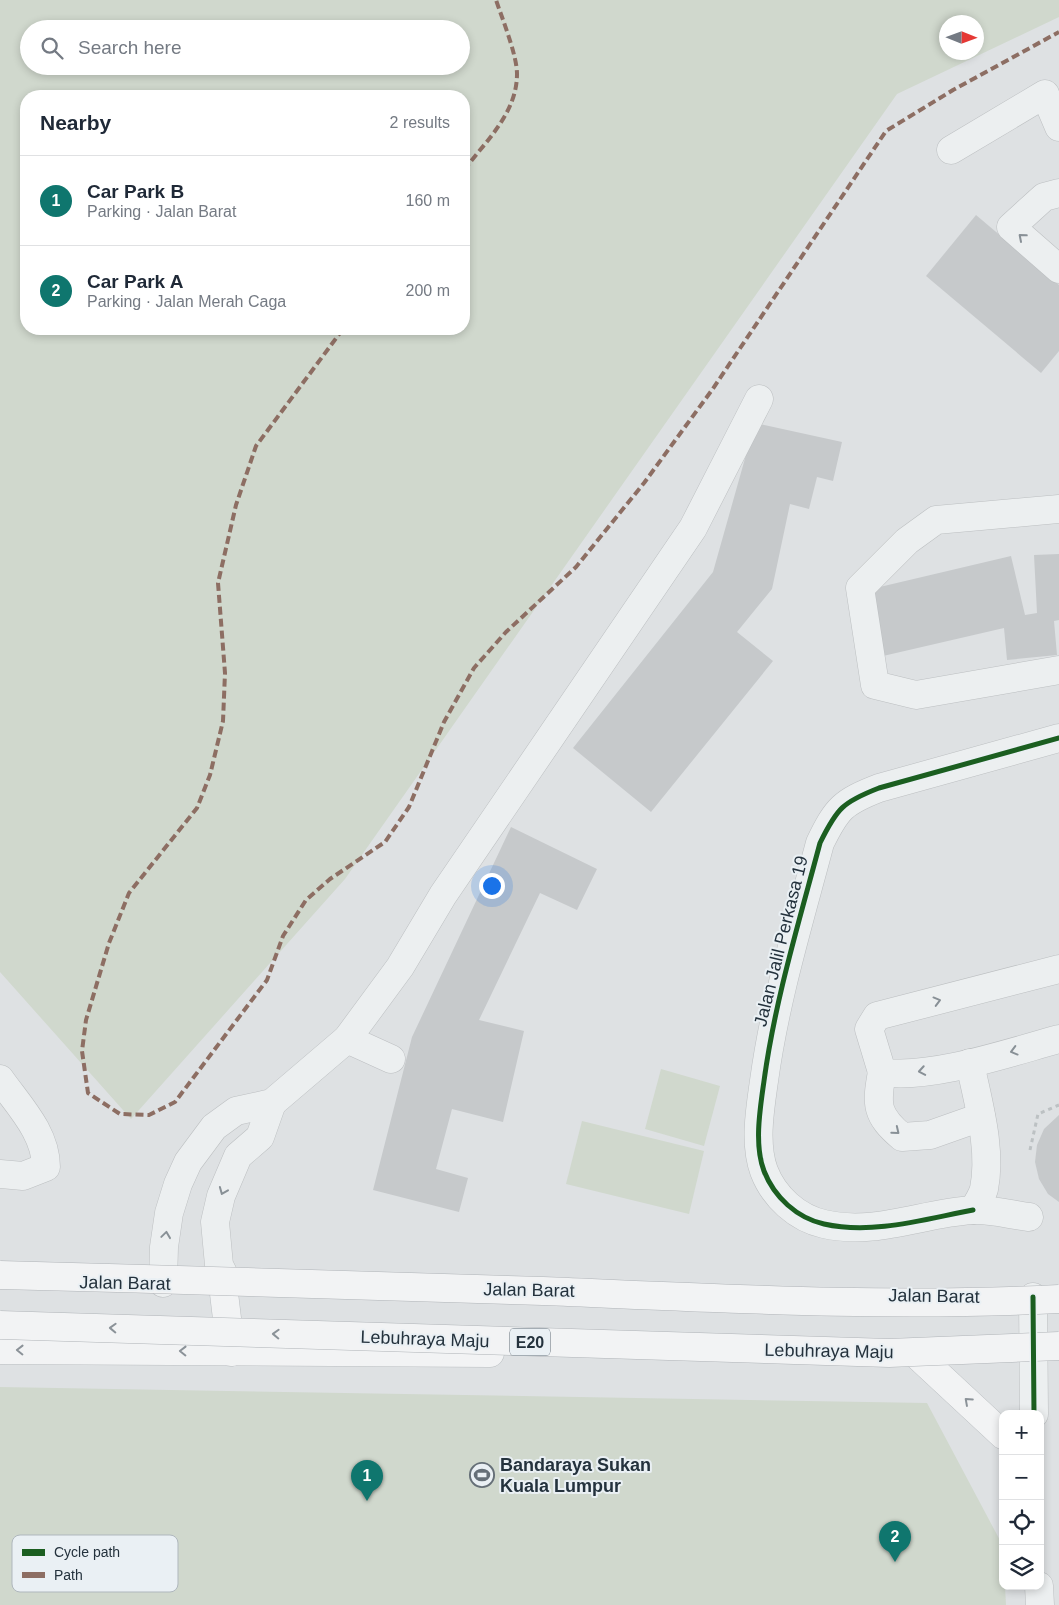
<!DOCTYPE html>
<meta charset="utf-8">
<style>
:root{--surface:#fff;--page:#f2f2f3;--text:#1f2937;--muted:#747a83;--line:#e0e1e3;--accent:#0f766e}
body{margin:0;font-family:Arial,sans-serif;background:var(--page);color:var(--text)}
.controls{position:absolute;right:15px;bottom:15px;display:grid;overflow:hidden;border-radius:10px;box-shadow:0 2px 8px #0003}
.controls button{width:45px;height:45px;display:grid;place-items:center;padding:0;border:0;border-bottom:1px solid var(--line);background:var(--surface);color:var(--text);font:25px sans-serif}
.compass{position:absolute;left:939px;top:15px;width:45px;height:45px;border-radius:50%;background:var(--surface);box-shadow:0 2px 8px #0003;rotate:91deg}
.you{position:absolute;left:491px;top:885px;width:18px;height:18px;margin:-12px;border:4px solid #fff;border-radius:50%;background:#1a73e8;box-shadow:0 0 0 8px #1a73e833}
.badge{display:grid;place-items:center;width:32px;height:32px;border-radius:50%;background:var(--accent);color:#fff;font-size:16px;font-weight:700}
.pin{position:absolute;translate:-50% -41px;filter:drop-shadow(0 1px 2px #0008)}
.pin::after{content:'';position:absolute;top:26px;width:18px;height:15px;background:inherit;clip-path:polygon(0 0,100% 0,50% 100%)}
.list{margin:0;padding:0;list-style:none}
h2{display:flex;justify-content:space-between;align-items:center;height:65px;margin:0;padding:0 20px;font-size:21px}
h2 small{font-size:16px;font-weight:400;color:var(--muted)}
.list li{display:grid;grid-template-columns:32px 1fr auto;gap:15px;align-items:center;box-sizing:border-box;height:90px;padding:0 20px;border-top:1px solid var(--line)}
.list b{display:block;font-size:19px;white-space:nowrap}
.list p{margin:0;font-size:16px;white-space:nowrap;color:var(--muted)}
.list em{font-size:16px;font-style:normal;color:var(--muted)}
.icon{flex:none;width:28px;height:28px;fill:none;stroke:currentColor;stroke-width:2;stroke-linecap:round;stroke-linejoin:round}
.map{position:relative;flex:none;width:1059px;height:1605px;overflow:hidden}
.search{position:absolute;background:var(--surface);box-shadow:0 2px 8px #0003;left:20px;top:20px;width:450px;height:55px;display:flex;align-items:center;gap:12px;box-sizing:border-box;padding:0 18px;border-radius:28px;color:var(--muted);font-size:19px}
.panel{position:absolute;background:var(--surface);box-shadow:0 2px 8px #0003;left:20px;top:90px;width:450px;height:245px;border-radius:20px}
.map>svg:first-child{display:block}
.green{fill:#d0d8cd;fill-rule:evenodd}
.building{fill:#c6c9cb}
.lines{fill:none;stroke-linecap:round;stroke-linejoin:round}
.minor-casing{stroke:#bcbfc1;stroke-width:29}
.major-casing{stroke:#babec1;stroke-width:29}
.path{stroke:#bcc1c3;stroke-width:3;stroke-dasharray:4 4;stroke-linecap:butt}
.minor{stroke:#eceff0;stroke-width:28}
.major{stroke:#f2f3f4;stroke-width:28}
.highway-bridge-casing{stroke:#b0b4b8;stroke-width:29;stroke-linecap:butt}
.highway-bridge{stroke:#f2f3f4;stroke-width:28}
.quiet{stroke:#8d6e63;stroke-width:4;stroke-dasharray:8 4;stroke-linecap:butt}
.cycleway-casing{stroke:#eaf0f4;stroke-width:8}
.cycleway{stroke:#1b5e20;stroke-width:5}
.oneway{stroke:#889096}
.oneway2{stroke:#8b9298}
.labels{text-anchor:middle;dominant-baseline:central;stroke-width:4;stroke-linejoin:round;paint-order:stroke}
.shield{fill:#eaf0f4;stroke:#5f6b74;stroke-width:1}
.shield-label{font-size:16px;font-weight:bold;fill:#24323d}
.street-label{font-size:18px;fill:#24323d;stroke:#eaf0f4}
.poi-label{font-size:18px;font-weight:bold;fill:#24323d;stroke:#eaf0f4;text-anchor:start}
.key{fill:#eaf0f4;stroke:#afb7bd;stroke-width:1}
.key-label{font-size:14px;fill:#24323d}
</style>
<div class="map">
<svg width="1059" height="1605" viewBox="0 0 1059 1605">
<rect width="100%" height="100%" fill="#dee1e3"/>
<g class="green">
<path d="M0,0H1059V17L897,94L345,879L131,1119L0,972ZM976,22V52H946V22ZM29,29H461V66H29ZM26,96H464V329H26Z"/>
<polygon points="661,1069 720,1086 704,1146 645,1129"/>
<polygon points="582,1121 704,1151 689,1214 566,1184"/>
<polygon points="0,1387 927,1403 1003,1546 1003,1586 1005,1586 1006,1605 0,1605"/>
</g>
<g class="building">
<polygon points="976,215 1059,285 1059,351 1041,373 926,276"/>
<polygon points="755,423 842,442 833,481 817,477 809,509 790,504 772,589 737,632 773,661 651,812 573,748 713,572"/>
<polygon points="1059,554 1059,620 1054,621 1057,655 1007,660 1004,628 883,656 867,590 1011,556 1025,615 1037,613 1034,555"/>
<polygon points="511,827 597,869 577,910 540,893 479,1020 524,1031 503,1122 452,1109 436,1169 468,1178 459,1212 373,1190 412,1037"/>
<polygon points="1059,1115 1059,1202 1048,1194 1039,1179 1035,1162 1037,1145 1044,1129"/>
</g>
<g class="lines">
<defs>
<g id="minor">
<polyline points="951,150 1045,94 1059,127"/>
<polyline points="1059,193 1044,197 1011,227 1059,269"/>
<polyline points="1059,509 936,520 907,541 860,588 875,685 916,695 1059,670"/>
<path d="M1059,969L877,1016L869,1029L882,1072C930,1080 1011,1052 1059,1039"/>
<polyline points="347,1039 391,1059"/>
<path d="M970,1063C978,1103 992,1148 984,1189C982,1196 977,1204 973,1210"/>
<path d="M882,1072C876,1105 876,1115 902,1137L930,1135L981,1117"/>
<path d="M0,1079C19,1106 46,1133 46,1167L23,1176L0,1174"/>
<path d="M1029,1217C1011,1215 991,1209 973,1210C922,1213 875,1236 824,1224C797,1218 774,1197 764,1171C754,1144 760,1109 764,1081C775,1000 799,922 820,843C837,808 843,802 879,788L1059,738"/>
<polyline points="163,1283 164,1247 169,1213 178,1184 188,1162 214,1127 236,1111 272,1103 347,1039 400,967 443,895 693,528 759,399"/>
<polyline points="229,1285 219,1265 215,1222 221,1196 238,1156 260,1137 272,1103"/>
<polyline points="1033,1297 1034,1414"/>
<polyline points="1039,1586 1040,1605"/>
</g>
<g id="major">
<polyline points="223,1285 231,1352"/>
<polyline points="0,1350 490,1353"/>
<polyline points="918,1356 1003,1435"/>
</g>
</defs>
<use href="#minor" class="minor-casing"/>
<use href="#major" class="major-casing"/>
<polyline class="path" points="1030,1150 1038,1114 1059,1105"/>
<use href="#minor" class="minor"/>
<use href="#major" class="major"/>
<defs>
<g id="highway-bridge">
<path d="M0,1275C181,1280 362,1284 543,1291C715,1298 887,1308 1059,1299"/>
<polyline points="0,1325 889,1353 1059,1346"/>
</g>
</defs>
<use href="#highway-bridge" class="highway-bridge-casing"/>
<use href="#highway-bridge" class="highway-bridge"/>
<g class="quiet">
<path d="M464,170C486,141 517,113 517,74C517,55 502,18 496,0"/>
<polyline points="343,329 256,446 236,505 218,583 225,673 223,721 210,775 197,808 129,893 109,943 86,1020 82,1051 88,1093 120,1114 149,1115 175,1102 267,980 283,936 306,900 330,879 385,842 409,807 444,722 474,668 506,632 576,567 644,483 712,390 886,131 953,90 1059,32"/>
</g>
<defs>
<g id="cycleway">
<path d="M973,1210C925,1219 873,1235 824,1224C797,1218 774,1197 764,1171C754,1145 760,1109 764,1081C775,1000 799,922 820,843C837,808 843,802 879,788L1059,738"/>
<polyline points="1033,1297 1034,1414"/>
</g>
</defs>
<use href="#cycleway" class="cycleway-casing"/>
<use href="#cycleway" class="cycleway"/>
</g>
<defs><path id="oneway-chevron" d="M-2-3.5L2.5 0L-2 3.5" fill="none" stroke-width="1.6" stroke-linecap="round" stroke-linejoin="round" transform="scale(1.25)"/></defs>
<g class="oneway">
<use href="#oneway-chevron" transform="translate(1022 237) rotate(-139)"/>
<use href="#oneway-chevron" transform="translate(937 1001) rotate(-15)"/>
<use href="#oneway-chevron" transform="translate(1014 1051) rotate(165)"/>
<use href="#oneway-chevron" transform="translate(922 1071) rotate(170)"/>
<use href="#oneway-chevron" transform="translate(896 1131) rotate(39)"/>
<use href="#oneway-chevron" transform="translate(223 1191) rotate(112)"/>
<use href="#oneway-chevron" transform="translate(166 1235) rotate(-82)"/>
</g>
<g class="oneway2">
<use href="#oneway-chevron" transform="translate(113 1328) rotate(-178)"/>
<use href="#oneway-chevron" transform="translate(276 1334) rotate(-178)"/>
<use href="#oneway-chevron" transform="translate(20 1350) rotate(-179)"/>
<use href="#oneway-chevron" transform="translate(183 1351) rotate(-179)"/>
<use href="#oneway-chevron" transform="translate(968 1401) rotate(-138)"/>
</g>
<defs>
<symbol id="stadium-ring" viewBox="-11 -11 22 22"><circle r="9.5" fill="#eaf0f4" stroke="#656f77" stroke-width="1.5"/><path d="M0-5a6.5 5 0 1 0 0 10a6.5 5 0 1 0 0-10ZM-3.5-1.8h7v3.6h-7Z" fill="#656f77"/></symbol>
</defs>
<g fill-rule="evenodd">
<use href="#stadium-ring" x="468" y="1461" width="28" height="28"/>
</g>
<g class="labels">
<rect class="shield" x="510" y="1328.5" width="40" height="27" rx="4"/>
<g class="shield-label">
<text x="530" y="1342">E20</text>
</g>
<g class="street-label">
<text transform="translate(781 941) rotate(-76)">Jalan Jalil Perkasa 19</text>
<text transform="translate(125 1283) rotate(1)">Jalan Barat</text>
<text transform="translate(529 1290) rotate(1)">Jalan Barat</text>
<text transform="translate(934 1296) rotate(1)">Jalan Barat</text>
<text transform="translate(425 1339) rotate(2)">Lebuhraya Maju</text>
<text transform="translate(829 1351) rotate(1)">Lebuhraya Maju</text>
</g>
<g class="poi-label">
<text x="500" y="1465">Bandaraya Sukan<tspan x="500" dy="21">Kuala Lumpur</tspan></text>
</g>
</g>
<rect x="12" y="1535" width="166" height="57" rx="8" class="key"/>
<rect x="22" y="1549" width="23" height="7" fill="#1b5e20"/>
<rect x="22" y="1572" width="23" height="6" fill="#8d6e63"/>
<g class="key-label">
<text x="54" y="1557">Cycle path</text>
<text x="54" y="1580">Path</text>
</g>
</svg>
<div class="controls">
<button>+</button>
<button>−</button>
<button><svg class="icon" aria-label="locate" viewBox="0 0 24 24"><circle cx="12" cy="12" r="6"/><path d="M12 2v4M12 18v4M2 12h4M18 12h4"/></svg></button>
<button><svg class="icon" aria-label="layers" viewBox="0 0 24 24"><path d="M12 4l9 5-9 5-9-5zM3 14l9 5 9-5"/></svg></button>
</div>
<svg class="compass" viewBox="-18 -18 36 36"><path d="M0-13l5 13h-10z" fill="#e53935"/><path d="M0 13l5-13h-10z" fill="#747a83"/></svg>
<div class="you"></div>
<div class="pin badge" style="left:367px;top:1501px">1</div>
<div class="pin badge" style="left:895px;top:1562px">2</div>
<div class="search"><svg class="icon" aria-label="search" viewBox="0 0 24 24"><circle cx="10" cy="10" r="6"/><path d="M15 15l6 6"/></svg>Search here</div>
<section class="panel">
<h2>Nearby<small>2 results</small></h2>
<ul class="list">
<li><span class="badge">1</span><div><b>Car Park B</b><p>Parking · Jalan Barat</p></div><em>160 m</em></li>
<li><span class="badge">2</span><div><b>Car Park A</b><p>Parking · Jalan Merah Caga</p></div><em>200 m</em></li>
</ul>
</section>
</div>
